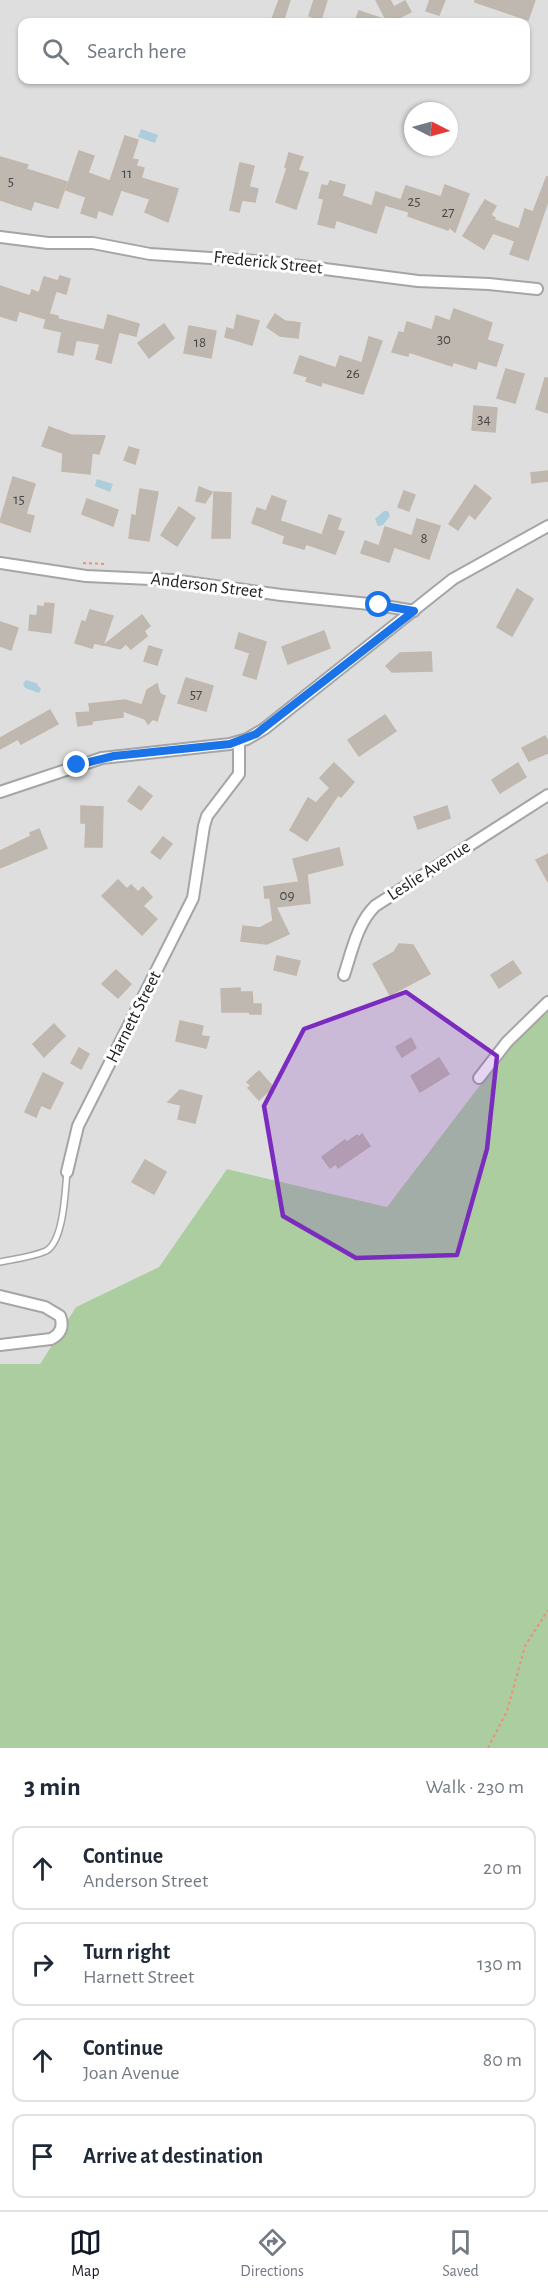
<!DOCTYPE html>
<meta charset="utf-8">
<style>
:root{--surface:#fff;--page:#f2f2f3;--text:#1f2937;--muted:#747a83;--line:#e0e1e3;--accent:#111827}
body{margin:0;font-family:"Alegreya Sans",sans-serif;background:var(--page);color:var(--text)}
.compass{position:absolute;left:404px;top:102px;width:54px;height:54px;border-radius:50%;background:var(--surface);box-shadow:0 2px 4px #0004;rotate:96deg}
.stop{position:absolute;width:18px;height:18px;margin:-14px;border:4px solid #1a73e8;border-radius:50%;background:#fff}
.stop.end{background:#1a73e8;border-color:#fff;box-shadow:0 2px 6px #0008}
.list{margin:0;padding:0;list-style:none}
h2{display:flex;justify-content:space-between;align-items:center;height:78px;margin:0;padding:0 24px;font-size:26px}
h2 small{font-size:20px;font-weight:400;color:var(--muted)}
.list li{display:grid;grid-template-columns:39px 1fr auto;gap:18px;align-items:center;box-sizing:border-box;height:84px;margin:0 12px 12px;padding:0 12px;border:2px solid var(--line);border-radius:12px}
.list b{display:block;font-size:22px;white-space:nowrap}
.list p{margin:0;font-size:20px;white-space:nowrap;color:var(--muted)}
.list em{font-size:20px;font-style:normal;color:var(--muted)}
.icon{flex:none;width:33px;height:33px;fill:none;stroke:currentColor;stroke-width:2;stroke-linecap:round;stroke-linejoin:round}
.map{position:relative;flex:none;width:548px;height:1748px;overflow:hidden}
.search{position:absolute;background:var(--surface);box-shadow:0 2px 4px #0004;left:18px;right:18px;top:18px;height:66px;display:flex;align-items:center;gap:15px;box-sizing:border-box;padding:0 21px;border-radius:12px;color:var(--muted);font-size:22px}
.sheet{height:462px;background:var(--surface)}
nav{display:flex;justify-content:space-around;align-items:center;box-sizing:border-box;height:84px;border-top:2px solid var(--line);background:var(--surface);font-size:16px;color:var(--muted)}
nav a{display:grid;justify-items:center;gap:3px}
nav .on{color:var(--accent)}
.map>svg:first-child{display:block}
.residential{fill:#dfdede;fill-rule:evenodd}
.forest{fill:#abcda0}
.water{fill:#accddb}
.building{fill:#beb8b1;stroke:#c1b7ac;stroke-width:1.5}
.lines{fill:none;stroke-linecap:round;stroke-linejoin:round}
.service-casing{stroke:#a5a5a5;stroke-width:8}
.minor-casing{stroke:#a5a5a5;stroke-width:14}
.path{stroke:#f08e7a;stroke-width:2;stroke-dasharray:3 3;stroke-linecap:butt}
.service{stroke:#fff;stroke-width:5}
.minor{stroke:#fff;stroke-width:10}
.route{stroke:#1a73e8;stroke-width:8}
.marked{fill:#7b2cbf;fill-opacity:0.2;stroke:#7b2cbf;stroke-width:4.5;stroke-linejoin:round}
.labels{text-anchor:middle;dominant-baseline:central;stroke-width:6;stroke-linejoin:round;paint-order:stroke}
.number-label{font-size:15px;fill:#484745}
.street-label{font-size:18px;fill:#212121;stroke:#fff}
</style>
<div class="map">
<svg width="548" height="1748" viewBox="0 0 548 1748">
<rect width="100%" height="100%" fill="#f1eee8"/>
<path class="residential" d="M0,0H548V1012L516,1038L387,1207L227,1169L159,1267L76,1307L40,1364H0ZM22,22H526V80H22ZM413,111H449V147H413Z"/>
<polygon class="forest" points="548,1012 548,1748 0,1748 0,1364 40,1364 76,1307 159,1267 227,1169 387,1207 516,1038"/>
<g class="water">
<polygon points="141,129 158,135 155,143 138,137"/>
<polygon points="97,479 113,484 110,492 95,486"/>
<polygon points="384,511 388,511 390,516 383,525 378,526 375,519"/>
<polygon points="26,680 36,683 41,689 39,693 25,688 23,684"/>
</g>
<g class="building">
<polygon points="279,0 290,0 283,22 271,22"/>
<polygon points="314,0 327,0 321,20 309,16"/>
<polygon points="376,0 390,0 394,7 405,1 411,12 391,22 355,22 359,11 386,20"/>
<polygon points="430,0 445,0 439,15 426,11"/>
<polygon points="475,0 535,0 528,20 475,2"/>
<polygon points="125,136 138,140 132,159 138,160 136,166 144,168 141,178 178,189 168,222 145,212 150,199 121,190 112,215 98,210 96,218 81,213 86,197 66,190 79,151 94,156 88,173 110,181"/>
<polygon points="289,153 303,157 298,170 308,173 296,209 276,202 287,168 285,167"/>
<polygon points="0,157 28,165 26,169 67,182 58,208 34,201 31,210 0,200"/>
<polygon points="240,163 254,166 249,187 258,189 255,202 242,200 239,212 230,210"/>
<polygon points="547,176 548,201 528,260 510,254 515,241 493,233 484,249 463,236 485,200 496,206 491,215 495,218 494,220 519,229 525,209 533,212"/>
<polygon points="330,181 345,185 342,196 372,206 376,192 401,200 406,186 441,197 445,185 469,194 455,232 449,227 448,230 408,216 409,212 385,205 376,233 336,220 334,228 318,224 324,199 319,198 322,185 328,186"/>
<polygon points="60,276 70,279 66,294 56,291 49,314 58,316 58,319 104,330 108,315 139,324 136,336 119,332 111,363 96,359 100,344 76,340 73,355 58,352 62,332 44,328 46,319 19,311 16,321 0,316 0,286 30,296 32,290 39,293 44,277 58,281"/>
<polygon points="454,309 492,323 487,340 503,345 496,366 478,361 476,369 453,362 452,366 409,352 408,356 392,352 399,332 404,333 407,322 432,330 436,316 450,321"/>
<polygon points="275,314 285,321 300,323 298,338 280,336 267,327"/>
<polygon points="237,315 259,321 252,345 225,337 227,328 234,330"/>
<polygon points="164,324 174,338 149,358 138,343"/>
<polygon points="189,326 216,331 211,358 184,353"/>
<polygon points="369,337 382,341 363,394 322,382 321,386 306,381 308,377 294,373 300,356 336,368 340,356 362,363"/>
<polygon points="506,369 524,374 515,403 497,398"/>
<polygon points="545,378 548,378 548,413 536,409"/>
<polygon points="474,406 497,408 495,432 472,430"/>
<polygon points="49,427 71,435 105,436 99,454 92,453 90,474 62,471 63,453 42,446"/>
<polygon points="129,447 139,450 135,464 124,460"/>
<polygon points="548,471 548,481 532,483 531,473"/>
<polygon points="13,477 35,484 26,514 34,516 30,532 0,522"/>
<polygon points="475,485 491,498 475,519 469,514 458,530 449,524"/>
<polygon points="199,487 212,492 205,503 196,501"/>
<polygon points="140,489 158,492 149,541 129,538 132,515 136,516"/>
<polygon points="404,491 415,495 409,511 398,507"/>
<polygon points="214,492 231,493 230,538 212,538"/>
<polygon points="272,496 286,501 280,521 322,535 329,515 341,519 337,530 344,532 335,554 306,544 304,549 283,543 285,536 252,523 257,508 266,511"/>
<polygon points="87,499 118,510 113,526 82,514"/>
<polygon points="179,507 195,518 177,546 161,535"/>
<polygon points="417,519 440,526 429,559 394,547 389,562 361,553 365,541 379,546 385,527 412,536"/>
<polygon points="517,589 533,599 512,636 497,627"/>
<polygon points="45,603 54,604 51,633 29,630 30,615 37,616 38,606 44,607"/>
<polygon points="90,610 113,616 103,645 94,643 92,648 75,643 82,621 86,622"/>
<polygon points="142,615 150,626 144,631 147,636 131,649 126,644 120,649 104,645"/>
<polygon points="0,622 18,628 11,650 0,646"/>
<polygon points="324,631 330,648 288,664 282,647"/>
<polygon points="239,633 266,642 256,679 243,675 250,653 235,648"/>
<polygon points="149,646 162,650 157,665 144,661"/>
<polygon points="431,652 432,671 392,672 386,666 400,653"/>
<polygon points="186,678 213,686 206,711 178,703"/>
<polygon points="157,684 160,694 165,696 157,721 153,719 148,724 145,719 123,711 123,717 92,721 92,724 78,726 76,713 90,712 89,704 125,700 142,705 147,690"/>
<polygon points="50,710 58,724 21,744 18,739 0,749 0,738"/>
<polygon points="385,715 396,731 359,756 348,740"/>
<polygon points="545,736 548,742 548,753 529,761 522,748"/>
<polygon points="334,763 354,782 341,797 338,795 307,841 290,830 308,798 316,803 330,788 320,778"/>
<polygon points="518,763 526,777 500,793 492,780"/>
<polygon points="139,786 152,796 141,810 128,801"/>
<polygon points="81,806 103,807 102,847 85,847 86,823 81,823"/>
<polygon points="447,806 450,818 418,829 414,817"/>
<polygon points="39,829 47,848 0,868 0,851 31,836 30,833"/>
<polygon points="163,837 172,844 160,859 151,852"/>
<polygon points="339,848 343,865 307,874 310,903 276,907 289,934 267,944 241,941 243,926 260,928 273,921 270,898 265,898 264,887 299,882 293,859"/>
<polygon points="548,854 548,882 536,860"/>
<polygon points="118,880 127,889 131,885 138,892 143,887 152,897 143,906 157,919 142,935 102,896"/>
<polygon points="399,944 413,945 430,974 390,995 373,964 394,952"/>
<polygon points="277,956 300,961 296,975 274,970"/>
<polygon points="513,961 521,973 499,988 491,975"/>
<polygon points="116,970 131,984 118,998 102,984"/>
<polygon points="240,988 240,992 252,992 253,1004 261,1004 261,1014 250,1014 249,1012 222,1012 221,989"/>
<polygon points="180,1021 203,1026 201,1036 209,1037 206,1048 176,1041"/>
<polygon points="54,1024 65,1036 44,1057 33,1044"/>
<polygon points="411,1038 416,1048 402,1057 396,1047"/>
<polygon points="79,1048 89,1054 81,1069 71,1063"/>
<polygon points="439,1058 449,1074 420,1092 411,1076"/>
<polygon points="259,1071 273,1087 259,1100 248,1088 251,1086 247,1082"/>
<polygon points="43,1073 63,1083 50,1109 41,1105 36,1117 25,1112"/>
<polygon points="180,1090 202,1096 195,1123 178,1119 181,1105 168,1102"/>
<polygon points="362,1134 370,1146 338,1168 336,1164 330,1168 322,1157 345,1140 347,1142 357,1135 359,1137"/>
<polygon points="145,1160 166,1172 154,1194 132,1182"/>
</g>
<g class="lines">
<defs>
<path id="service" d="M0,1262C15,1259 32,1257 46,1251C64,1241 65,1191 67,1172"/>
<g id="minor">
<polyline points="0,237 48,243 93,243 150,254 270,262 418,281 489,284 537,289"/>
<polyline points="0,563 86,576 172,580 281,595 379,605 414,611"/>
<polyline points="0,792 102,758 230,744 247,739 264,729 453,579 548,526"/>
<path d="M344,975C352,951 357,924 375,906L548,795"/>
<polyline points="479,1078 507,1042 548,1002"/>
<polyline points="67,1172 78,1126 193,898 204,826 207,816 239,774 239,742"/>
<path d="M0,1296L45,1307L60,1316C64,1326 61,1334 51,1339L0,1345"/>
</g>
</defs>
<use href="#service" class="service-casing"/>
<use href="#minor" class="minor-casing"/>
<g class="path">
<polyline points="83,563 104,564"/>
<polyline points="488,1748 507,1711 525,1646 548,1610"/>
</g>
<use href="#service" class="service"/>
<use href="#minor" class="minor"/>
</g>
<g class="lines">
<polyline class="route" points="77,765 114,756 230,744 256,734 414,611 379,605"/>
</g>
<path class="marked" d="M406,992L497,1056L487,1149L457,1255L356,1258L283,1216L264,1106L304,1029Z"/>
<g class="labels">
<g class="number-label">
<text x="127" y="173">11</text>
<text x="11" y="181">5</text>
<text x="414" y="201">25</text>
<text x="448" y="212">27</text>
<text x="444" y="339">30</text>
<text x="200" y="342">18</text>
<text x="353" y="373">26</text>
<text x="484" y="419">34</text>
<text x="19" y="499">15</text>
<text x="424" y="538">8</text>
<text x="196" y="694">57</text>
<text x="287" y="895">09</text>
</g>
<g class="street-label">
<text transform="translate(268 263) rotate(6)">Frederick Street</text>
<text transform="translate(207 586) rotate(7)">Anderson Street</text>
<text transform="translate(429 871) rotate(-33)">Leslie Avenue</text>
<text transform="translate(134 1017) rotate(-63)">Harnett Street</text>
</g>
</g>
</svg>
<svg class="compass" viewBox="-18 -18 36 36"><path d="M0-13l5 13h-10z" fill="#e53935"/><path d="M0 13l5-13h-10z" fill="#747a83"/></svg>
<div class="stop" style="left:379px;top:605px"></div>
<div class="stop end" style="left:77px;top:765px"></div>
<div class="search"><svg class="icon" aria-label="search" viewBox="0 0 24 24"><circle cx="10" cy="10" r="6"/><path d="M15 15l6 6"/></svg>Search here</div>
</div>
<section class="sheet">
<h2>3 min<small>Walk · 230 m</small></h2>
<ul class="list">
<li><svg class="icon" aria-label="ahead" viewBox="0 0 24 24"><path d="M12 20V5M6 11l6-6 6 6"/></svg><div><b>Continue</b><p>Anderson Street</p></div><em>20 m</em></li>
<li><svg class="icon" aria-label="right" viewBox="0 0 24 24"><path d="M7 20v-9h11M14 6l5 5-5 5"/></svg><div><b>Turn right</b><p>Harnett Street</p></div><em>130 m</em></li>
<li><svg class="icon" aria-label="ahead" viewBox="0 0 24 24"><path d="M12 20V5M6 11l6-6 6 6"/></svg><div><b>Continue</b><p>Joan Avenue</p></div><em>80 m</em></li>
<li><svg class="icon" aria-label="arrive" viewBox="0 0 24 24"><path d="M6 21V4h12l-3 4 3 4H6"/></svg><div><b>Arrive at destination</b></div></li>
</ul>
</section>
<nav>
<a class="on"><svg class="icon" aria-label="map" viewBox="0 0 24 24"><path d="M3 6l6-2 6 2 6-2v14l-6 2-6-2-6 2zM9 4v14M15 6v14"/></svg>Map</a>
<a><svg class="icon" aria-label="directions" viewBox="0 0 24 24"><path d="M12 3l9 9-9 9-9-9zM9 14v-3h6M13 9l2 2-2 2"/></svg>Directions</a>
<a><svg class="icon" aria-label="saved" viewBox="0 0 24 24"><path d="M7 4h10v16l-5-4-5 4z"/></svg>Saved</a>
</nav>
